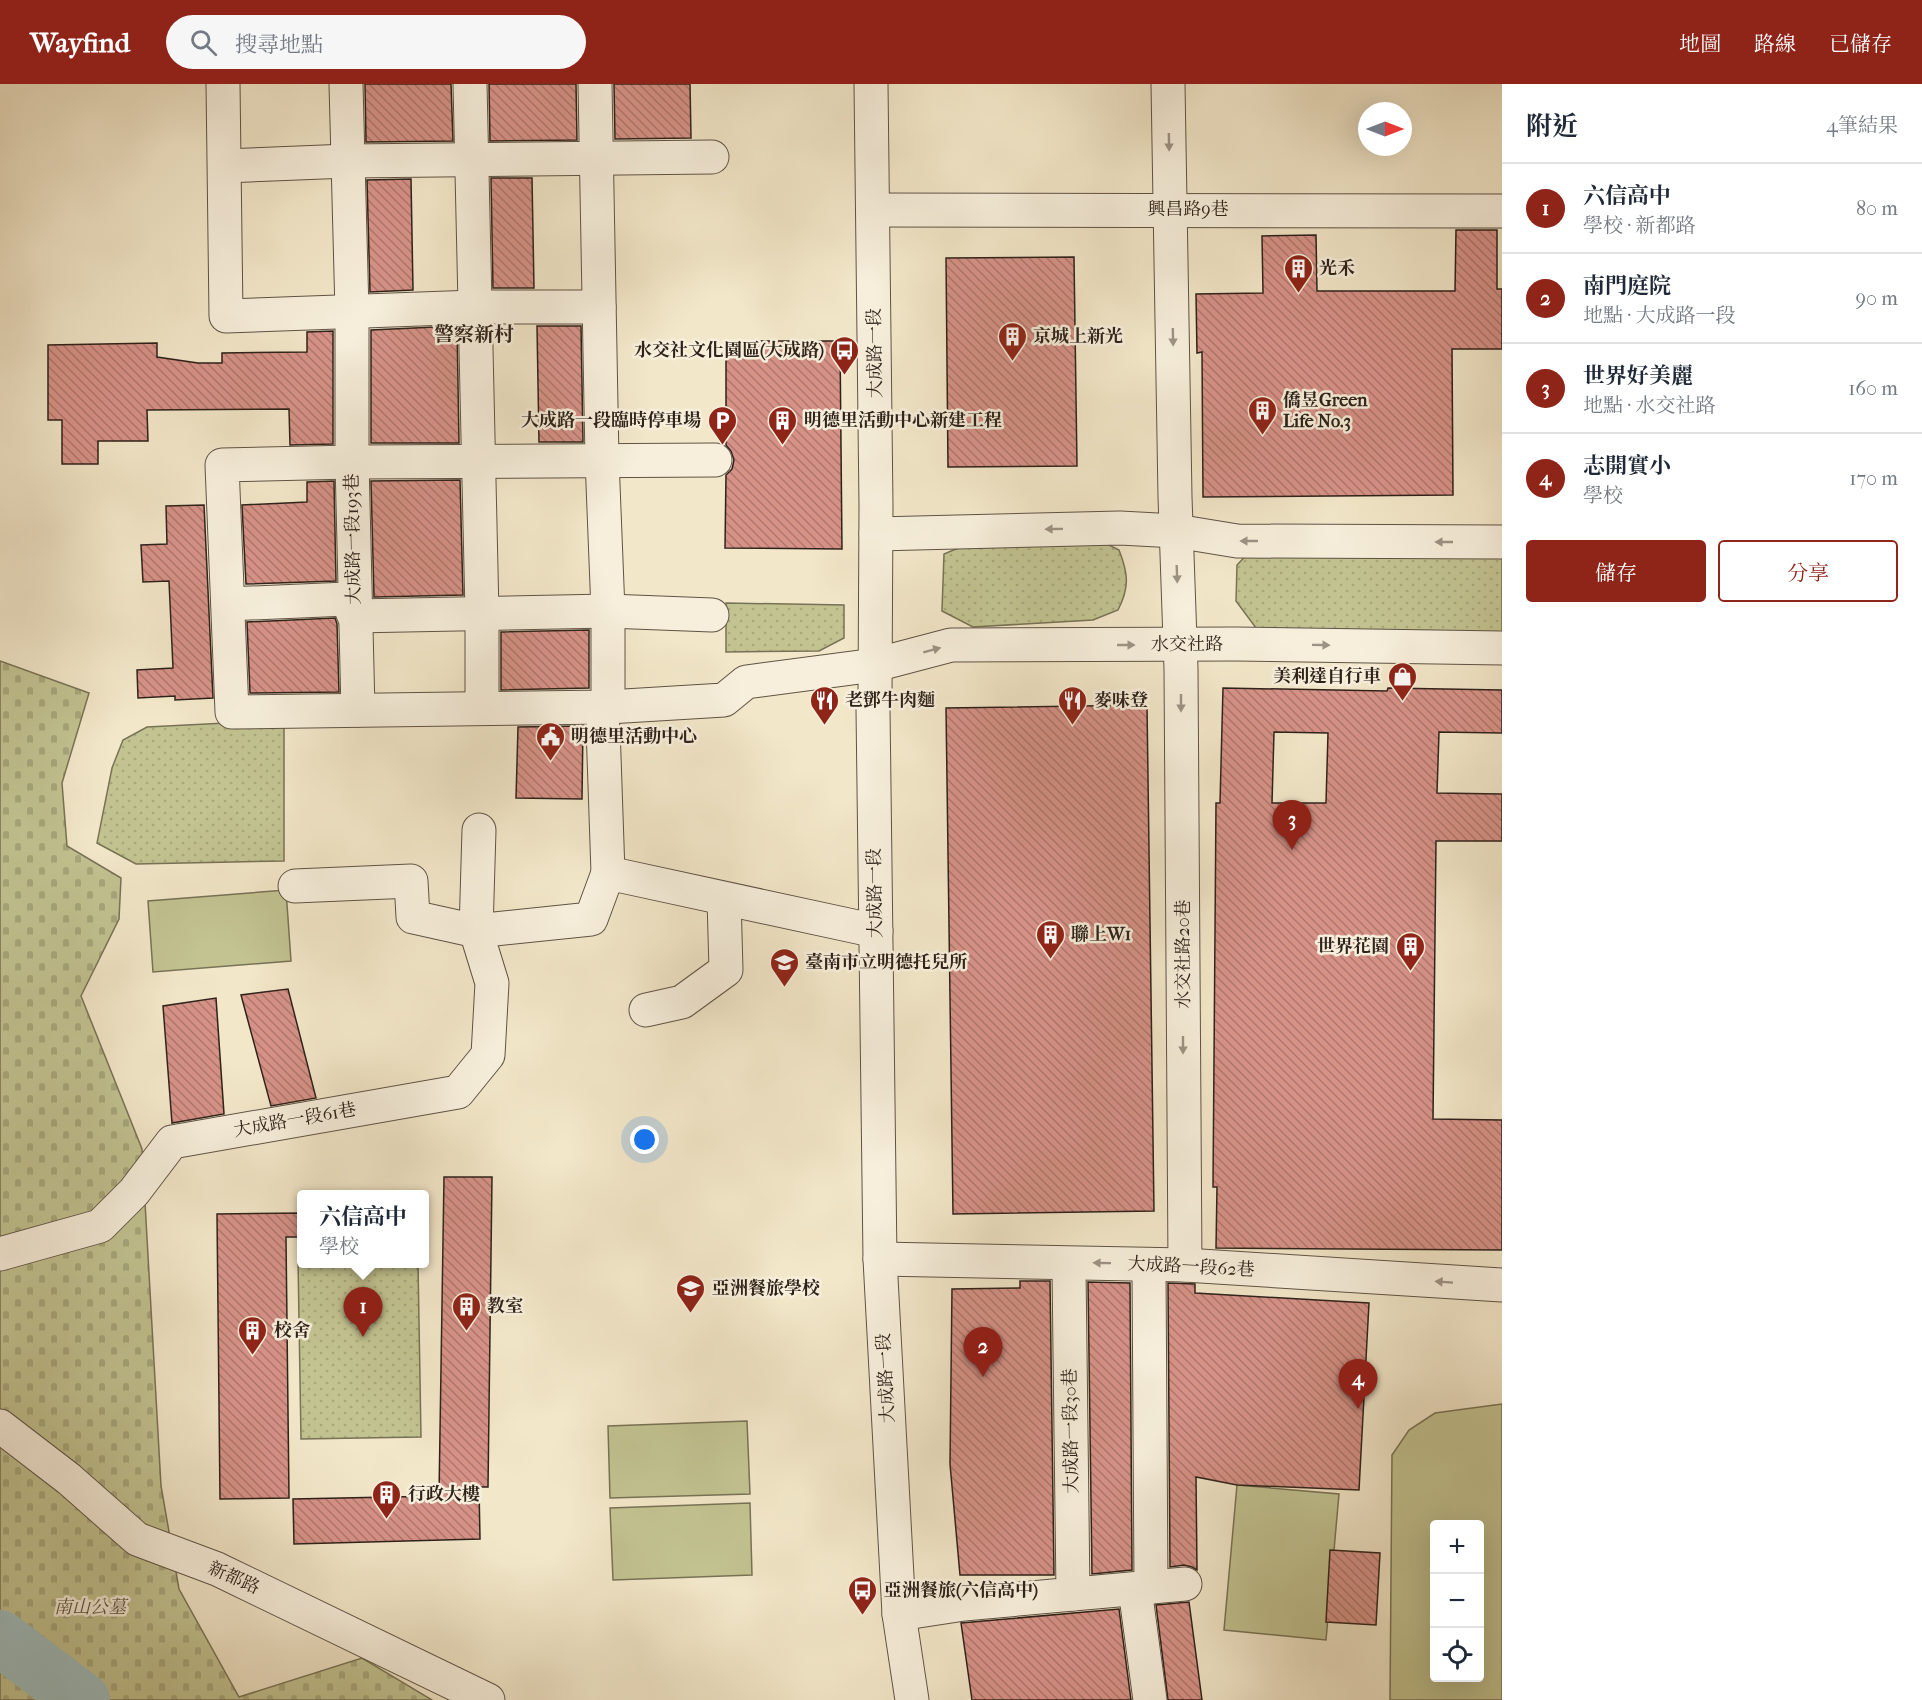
<!DOCTYPE html>
<html lang="zh-TW">
<meta charset="utf-8">
<style>
:root{--surface:#fff;--page:#f6f6f7;--text:#1f2937;--muted:#747a83;--line:#e0e1e3;--accent:#8f2418}
body{margin:0;font-family:"IM FELL French Canon","Noto Serif TC",serif;background:var(--page);color:var(--text)}
.controls{position:absolute;right:18px;bottom:18px;display:grid;overflow:hidden;border-radius:6px;box-shadow:0 6px 24px #0002}
.controls button{width:54px;height:54px;display:grid;place-items:center;padding:0;border:0;border-bottom:2px solid var(--line);background:var(--surface);color:var(--text);font:30px sans-serif}
.compass{position:absolute;left:1358px;top:18px;width:54px;height:54px;border-radius:50%;background:var(--surface);box-shadow:0 6px 24px #0002;rotate:90deg}
.you{position:absolute;left:645px;top:1056px;width:21px;height:21px;margin:-15px;border:4px solid #fff;border-radius:50%;background:#1a73e8;box-shadow:0 0 0 9px #1a73e833}
.badge{display:grid;place-items:center;width:39px;height:39px;border-radius:50%;background:var(--accent);color:#fff;font-size:20px;font-weight:700}
.pin{position:absolute;translate:-50% -50px;filter:drop-shadow(0 2px 3px #0008)}
.pin::after{content:'';position:absolute;top:32px;width:21px;height:18px;background:inherit;clip-path:polygon(0 0,100% 0,50% 100%)}
.popup{position:absolute;left:297px;top:1106px;width:132px;height:78px;box-sizing:border-box;display:grid;place-content:center;border-radius:6px;background:var(--surface);filter:drop-shadow(0 2px 4px #0005);font-size:20px;white-space:nowrap;color:var(--muted)}
.popup b{font-size:22px;color:var(--text)}
.popup::after{content:'';position:absolute;left:50%;top:100%;margin-left:-12px;border:12px solid transparent;border-top-color:var(--surface)}
.list{margin:0;padding:0;list-style:none}
h2{display:flex;justify-content:space-between;align-items:center;height:78px;margin:0;padding:0 24px;font-size:26px}
h2 small{font-size:20px;font-weight:400;color:var(--muted)}
.list li{display:grid;grid-template-columns:39px 1fr auto;gap:18px;align-items:center;box-sizing:border-box;height:90px;padding:0 24px;border-top:2px solid var(--line)}
.list b{display:block;font-size:22px;white-space:nowrap}
.list p{margin:0;font-size:20px;white-space:nowrap;color:var(--muted)}
.list em{font-size:20px;font-style:normal;color:var(--muted)}
.actions{display:flex;gap:12px;padding:18px 24px}
.actions a{flex:1;padding:14px 0;border:2px solid var(--accent);border-radius:6px;text-align:center;font-size:21px;color:var(--accent)}
.actions .main{background:var(--accent);color:#fff}
.icon{flex:none;width:33px;height:33px;fill:none;stroke:currentColor;stroke-width:2;stroke-linecap:round;stroke-linejoin:round}
.map{position:relative;flex:none;width:1502px;height:1616px;overflow:hidden}
header{display:flex;align-items:center;gap:36px;box-sizing:border-box;height:84px;padding:0 30px;background:var(--accent);color:#fff}
header strong{font-size:28px}
nav{display:flex;gap:33px;margin-inline-start:auto;font-size:21px}
.search{width:420px;height:54px;background:var(--page);display:flex;align-items:center;gap:15px;box-sizing:border-box;padding:0 21px;border-radius:33px;color:var(--muted);font-size:22px}
main{display:flex}
aside{flex:1;background:var(--surface)}
.map>svg:first-child{display:block}
.grass{fill:url(#grass-dots);stroke:#787256;stroke-width:1.5}
.cemetery{fill:url(#cemetery-stones);stroke:#787256;stroke-width:1.5}
.garden{fill:#c2c391;stroke:#787256;stroke-width:1.5;fill-rule:evenodd}
.lines{fill:none;stroke-linecap:round;stroke-linejoin:round}
.river{stroke:#9ebebf;stroke-width:56}
.building{fill:url(#building-back-hatch);stroke:#2e221a;stroke-width:1.5;fill-rule:evenodd}
.minor-casing{stroke:#5f5346;stroke-width:35}
.minor{stroke:#f7efdc;stroke-width:33}
.oneway{fill:#9d9385}
.labels{text-anchor:middle;dominant-baseline:central;stroke-width:5;stroke-linejoin:round;paint-order:stroke}
.street-label{font-size:18px;fill:#2e221a;stroke:#f7efdc}
.poi-label{font-size:18px;font-weight:bold;fill:#2e221a;stroke:#f7efdc;text-anchor:start}
.park-label{font-size:18px;font-style:italic;fill:#5a523e;stroke:#f7efdc}
.neighbourhood-label{font-size:20px;font-weight:bold;fill:#2e221a;stroke:#f7efdc}
</style>
<header>
<strong>Wayfind</strong>
<div class="search"><svg class="icon" aria-label="search" viewBox="0 0 24 24"><circle cx="10" cy="10" r="6"/><path d="M15 15l6 6"/></svg>搜尋地點</div>
<nav><a>地圖</a><a>路線</a><a>已儲存</a></nav>
</header>
<main>
<div class="map">
<svg width="1502" height="1616" viewBox="0 0 1502 1616">
<defs>
<pattern id="grass-dots" width="8" height="8" patternUnits="userSpaceOnUse" patternTransform="scale(1.5)"><rect width="8" height="8" fill="#c2c391"/><path d="M2 2h.1M6 6h.1" fill="none" stroke="#a7a77c" stroke-width="1.8" stroke-linecap="round"/></pattern>
<pattern id="cemetery-stones" width="16" height="16" patternUnits="userSpaceOnUse" patternTransform="scale(1.5)"><rect width="16" height="16" fill="#c2c391"/><path d="M2 7V4a2 2 0 0 1 4 0v3zM10 15v-3a2 2 0 0 1 4 0v3z" fill="#a7a77c"/></pattern>
<pattern id="building-back-hatch" width="6" height="6" patternUnits="userSpaceOnUse" patternTransform="scale(1.5)"><rect width="6" height="6" fill="#d79288"/><path d="M-1 5l2 2M0 0l6 6M5-1l2 2" fill="none" stroke="#af776e"/></pattern>
</defs>
<rect width="100%" height="100%" fill="#f2e7c9"/>
<filter id="stains"><feTurbulence type="fractalNoise" baseFrequency=".00333" numOctaves="4"/><feColorMatrix values="0 0 0 0 .2 0 0 0 0 .09 0 0 0 0 .02 0 0 0 .5 -.17"/></filter>
<radialGradient id="worn" r=".72"><stop offset=".6" stop-color="#630" stop-opacity="0"/><stop offset="1" stop-color="#630" stop-opacity=".3"/></radialGradient>
<g class="grass">
<path d="M1101,457L1119,466C1128,489 1130,503 1118,526L1093,536L973,543L942,527L944,470L970,459Z"/>
<polygon points="1255,462 1502,468 1502,549 1259,548 1236,517 1237,481"/>
<polygon points="726,519 844,521 844,554 819,567 726,568"/>
<polygon points="284,636 284,777 136,780 97,759 112,684 123,656 147,643"/>
<polygon points="298,1175 301,1175 302,1180 418,1180 421,1353 301,1355"/>
</g>
<polygon class="cemetery" points="0,577 89,609 62,699 67,762 121,794 119,835 81,912 142,1065 161,1402 179,1505 239,1613 362,1574 432,1616 0,1616"/>
<g class="garden">
<polygon points="286,806 291,877 153,888 148,817"/>
<path d="M1502,1320V1616H1390L1392,1371L1409,1346L1435,1329ZM1434,1440H1480V1594H1434Z"/>
<polygon points="747,1337 750,1410 610,1414 608,1342"/>
<polygon points="1237,1401 1339,1410 1326,1556 1224,1546"/>
<polygon points="750,1419 752,1491 613,1496 610,1424"/>
</g>
<g class="lines">
<polyline class="river" points="0,1554 82,1616"/>
</g>
<g class="building">
<polygon points="365,0 451,0 453,57 366,58"/>
<polygon points="489,0 576,0 577,56 490,57"/>
<polygon points="614,0 690,0 691,54 615,55"/>
<polygon points="491,94 532,94 534,204 493,204"/>
<polygon points="411,95 413,206 370,208 367,96"/>
<polygon points="1456,146 1497,146 1497,205 1502,205 1502,265 1452,265 1453,411 1203,413 1202,268 1197,269 1196,210 1263,209 1262,152 1316,151 1317,207 1455,207"/>
<polygon points="1074,173 1077,382 948,383 946,174"/>
<polygon points="457,242 459,359 371,359 371,246"/>
<polygon points="537,242 581,242 583,358 539,358"/>
<polygon points="333,247 333,360 290,361 289,325 147,326 148,357 98,357 98,380 62,380 62,336 48,336 48,261 157,259 157,273 198,279 222,279 222,269 307,268 307,248"/>
<polygon points="726,257 840,257 842,465 725,464 726,391 732,385 734,376 731,367 726,361"/>
<polygon points="460,396 463,511 374,513 371,397"/>
<polygon points="334,397 336,497 246,500 242,421 307,418 307,398"/>
<polygon points="204,421 213,614 175,616 175,612 138,614 137,586 173,584 169,497 143,498 141,461 167,460 166,422"/>
<polygon points="335,534 337,540 339,608 250,609 247,538"/>
<polygon points="589,546 589,604 501,606 501,548"/>
<path d="M1223,604L1387,607L1388,604L1502,606V649L1439,648L1437,709L1502,710V757H1436L1433,1035L1502,1036V1166L1216,1164L1217,1103H1213L1216,719H1220ZM1274,648L1328,649L1326,719H1272Z"/>
<polygon points="1147,621 1154,1127 953,1130 946,624"/>
<polygon points="583,642 582,715 516,714 518,643"/>
<polygon points="288,905 316,1014 271,1022 241,911"/>
<polygon points="216,914 224,1030 172,1039 163,922"/>
<polygon points="444,1093 492,1093 488,1403 479,1403 480,1455 294,1460 293,1415 439,1412"/>
<polygon points="302,1129 302,1153 286,1153 289,1414 220,1415 217,1130"/>
<polygon points="1020,1197 1050,1197 1054,1491 960,1491 950,1380 952,1205 1020,1204"/>
<polygon points="1088,1198 1130,1199 1132,1486 1092,1490"/>
<polygon points="1168,1199 1195,1200 1195,1209 1369,1219 1359,1406 1237,1401 1196,1393 1197,1486 1192,1483 1184,1481 1170,1483"/>
<polygon points="1330,1466 1380,1469 1376,1541 1326,1538"/>
<polygon points="1189,1518 1202,1616 1168,1616 1156,1521"/>
<polygon points="1119,1525 1131,1616 972,1616 961,1539"/>
</g>
<g class="lines">
<defs>
<g id="minor">
<polyline points="223,0 226,232 475,223 599,223"/>
<polyline points="346,0 352,228 352,378 358,626"/>
<polyline points="470,0 482,529 482,624"/>
<polyline points="595,0 602,375 608,527 608,623"/>
<polyline points="871,0 876,422 875,615 873,625 880,1175 899,1530 912,1616"/>
<polyline points="1168,0 1175,413 1181,585 1185,1181"/>
<polyline points="225,82 348,77 712,73"/>
<polyline points="873,126 1502,127"/>
<polyline points="715,376 352,378 222,381 232,628 608,623 724,616 746,598 875,581 951,561 1236,560 1502,564"/>
<polyline points="876,450 1120,444 1176,447 1237,457 1502,458"/>
<polyline points="228,520 347,515 354,532 608,527 712,531"/>
<polyline points="603,643 608,789"/>
<polyline points="295,802 411,797 413,833 476,847 479,746"/>
<polyline points="646,926 682,918 726,886 724,815"/>
<polyline points="0,1170 100,1142 134,1108 172,1058 458,1008 488,971 492,899 476,847 591,835 608,789 876,847"/>
<polyline points="880,1175 1185,1181 1502,1201"/>
<polyline points="1069,1185 1073,1510"/>
<polyline points="1149,1186 1151,1503"/>
<polyline points="0,1342 69,1395 137,1455 217,1485 488,1616"/>
<polyline points="1135,1505 1150,1616"/>
<polyline points="899,1530 964,1520 1185,1500"/>
</g>
</defs>
<use href="#minor" class="minor-casing"/>
<use href="#minor" class="minor"/>
</g>
<defs><path id="oneway-solid" d="M-6-.8H1V-3.2L6.5 0L1 3.2V.8H-6Z" transform="scale(1.5)"/></defs>
<g class="oneway">
<use href="#oneway-solid" transform="translate(1169 58) rotate(89)"/>
<use href="#oneway-solid" transform="translate(1173 253) rotate(89)"/>
<use href="#oneway-solid" transform="translate(1054 445) rotate(179)"/>
<use href="#oneway-solid" transform="translate(1249 457) rotate(-180)"/>
<use href="#oneway-solid" transform="translate(1444 458) rotate(-180)"/>
<use href="#oneway-solid" transform="translate(1177 490) rotate(88)"/>
<use href="#oneway-solid" transform="translate(1126 561)"/>
<use href="#oneway-solid" transform="translate(1321 561) rotate(1)"/>
<use href="#oneway-solid" transform="translate(932 566) rotate(-15)"/>
<use href="#oneway-solid" transform="translate(1181 619) rotate(90)"/>
<use href="#oneway-solid" transform="translate(1183 961) rotate(90)"/>
<use href="#oneway-solid" transform="translate(1102 1179) rotate(-179)"/>
<use href="#oneway-solid" transform="translate(1444 1198) rotate(-176)"/>
</g>
<defs>
<symbol id="building-pin" viewBox="-11 -11 22 30"><path d="M0 17L-7.5 6A9.5 9.5 0 1 1 7.5 6Z" fill="#8f2418" stroke="#f7efdc"/><path d="M-4-6H4V6H1V3H-1V6H-4ZM-2.5-4.3h1.7v1.8h-1.7ZM.8-4.3h1.7v1.8H.8ZM-2.5-1h1.7V.8h-1.7ZM.8-1h1.7V.8H.8Z" fill="#fff"/></symbol>
<symbol id="bus-pin" viewBox="-11 -11 22 30"><path d="M0 17L-7.5 6A9.5 9.5 0 1 1 7.5 6Z" fill="#8f2418" stroke="#f7efdc"/><path d="M-5-6H5V4H4V6H2V4H-2V6H-4V4H-5ZM-3.5-4V0h7V-4ZM-3.5 1.2v1.5H-2V1.2ZM2 1.2v1.5H3.5V1.2Z" fill="#fff"/></symbol>
<symbol id="parking-pin" viewBox="-11 -11 22 30"><path d="M0 17L-7.5 6A9.5 9.5 0 1 1 7.5 6Z" fill="#8f2418" stroke="#f7efdc"/><path d="M-3.5-5.5H1a3.5 3.5 0 0 1 0 7H-1V5.5H-3.5ZM-1-3.4V-.6H.8a1.4 1.4 0 0 0 0-2.8Z" fill="#fff"/></symbol>
<symbol id="shop-pin" viewBox="-11 -11 22 30"><path d="M0 17L-7.5 6A9.5 9.5 0 1 1 7.5 6Z" fill="#8f2418" stroke="#f7efdc"/><path d="M-5-2.5h2.3a2.7 3.5 0 0 1 5.4 0H5L5.5 6h-11ZM-1.5-2.5h3a1.5 2.3 0 0 0-3 0Z" fill="#fff"/></symbol>
<symbol id="restaurant-pin" viewBox="-11 -11 22 30"><path d="M0 17L-7.5 6A9.5 9.5 0 1 1 7.5 6Z" fill="#8f2418" stroke="#f7efdc"/><path d="M-5-6h1v4h1v-4h1v4h1v-4h1v5L-1.5 .5V6h-2V.5L-5-1ZM5-6V6H3V1.5H1.5Q1.5-4 5-6Z" fill="#fff"/></symbol>
<symbol id="civic-pin" viewBox="-11 -11 22 30"><path d="M0 17L-7.5 6A9.5 9.5 0 1 1 7.5 6Z" fill="#8f2418" stroke="#f7efdc"/><path d="M-.6-6.5H3V-4.5H.6V-3L4-1V1h2V6H-6V1h2V-1L-.6-3ZM-1.2 2.5V6h2.4V2.5Z" fill="#fff"/></symbol>
<symbol id="school-pin" viewBox="-11 -11 22 30"><path d="M0 17L-7.5 6A9.5 9.5 0 1 1 7.5 6Z" fill="#8f2418" stroke="#f7efdc"/><path d="M0-5L7-2L0 1L-7-2ZM-4 1L0 2.5L4 1V4Q0 6-4 4Z" fill="#fff"/></symbol>
</defs>
<g fill-rule="evenodd">
<use href="#building-pin" x="1282" y="168" width="33" height="45"/>
<use href="#building-pin" x="996" y="236" width="33" height="45"/>
<use href="#bus-pin" x="828" y="250" width="33" height="45"/>
<use href="#building-pin" x="1246" y="310" width="33" height="45"/>
<use href="#parking-pin" x="706" y="320" width="33" height="45"/>
<use href="#building-pin" x="766" y="320" width="33" height="45"/>
<use href="#shop-pin" x="1386" y="576" width="33" height="45"/>
<use href="#restaurant-pin" x="808" y="600" width="33" height="45"/>
<use href="#restaurant-pin" x="1056" y="600" width="33" height="45"/>
<use href="#civic-pin" x="534" y="636" width="33" height="45"/>
<use href="#building-pin" x="1034" y="834" width="33" height="45"/>
<use href="#building-pin" x="1394" y="846" width="33" height="45"/>
<use href="#school-pin" x="768" y="862" width="33" height="45"/>
<use href="#school-pin" x="674" y="1188" width="33" height="45"/>
<use href="#building-pin" x="450" y="1206" width="33" height="45"/>
<use href="#building-pin" x="236" y="1230" width="33" height="45"/>
<use href="#building-pin" x="370" y="1394" width="33" height="45"/>
<use href="#bus-pin" x="846" y="1490" width="33" height="45"/>
</g>
<g class="labels">
<g class="street-label">
<text x="1188" y="125">興昌路9巷</text>
<text transform="translate(875 269) rotate(-91)">大成路一段</text>
<text transform="translate(353 455) rotate(-91)">大成路一段193巷</text>
<text x="1187" y="560">水交社路</text>
<text transform="translate(875 809) rotate(-91)">大成路一段</text>
<text transform="translate(1183 870) rotate(-90)">水交社路20巷</text>
<text transform="translate(295 1036) rotate(-10)">大成路一段61巷</text>
<text transform="translate(1191 1183) rotate(3)">大成路一段62巷</text>
<text transform="translate(886 1294) rotate(-93)">大成路一段</text>
<text transform="translate(1071 1347) rotate(-91)">大成路一段30巷</text>
<text transform="translate(234 1494) rotate(24)">新都路</text>
</g>
<g class="poi-label">
<text x="1319" y="184">光禾</text>
<text x="1033" y="252">京城上新光</text>
<text x="824" y="266" text-anchor="end">水交社文化園區(大成路)</text>
<text x="1283" y="316">僑昱Green<tspan x="1283" dy="21">Life No.3</tspan></text>
<text x="701" y="336" text-anchor="end">大成路一段臨時停車場</text>
<text x="804" y="336">明德里活動中心新建工程</text>
<text x="1381" y="592" text-anchor="end">美利達自行車</text>
<text x="845" y="616">老鄧牛肉麵</text>
<text x="1094" y="616">麥味登</text>
<text x="571" y="652">明德里活動中心</text>
<text x="1071" y="850">聯上W1</text>
<text x="1389" y="862" text-anchor="end">世界花園</text>
<text x="805" y="878">臺南市立明德托兒所</text>
<text x="712" y="1204">亞洲餐旅學校</text>
<text x="487" y="1222">教室</text>
<text x="274" y="1246">校舍</text>
<text x="408" y="1410">行政大樓</text>
<text x="884" y="1506">亞洲餐旅(六信高中)</text>
</g>
<g class="park-label">
<text x="90" y="1523">南山公墓</text>
</g>
<g class="neighbourhood-label">
<text x="474" y="250">警察新村</text>
</g>
</g>
<rect width="100%" height="100%" filter="url(#stains)"/>
<rect width="100%" height="100%" fill="url(#worn)"/>
</svg>
<div class="controls">
<button>+</button>
<button>−</button>
<button><svg class="icon" aria-label="locate" viewBox="0 0 24 24"><circle cx="12" cy="12" r="6"/><path d="M12 2v4M12 18v4M2 12h4M18 12h4"/></svg></button>
</div>
<svg class="compass" viewBox="-18 -18 36 36"><path d="M0-13l5 13h-10z" fill="#e53935"/><path d="M0 13l5-13h-10z" fill="#747a83"/></svg>
<div class="you"></div>
<div class="pin badge" style="left:363px;top:1253px">1</div>
<div class="popup"><b>六信高中</b>學校</div>
<div class="pin badge" style="left:983px;top:1293px">2</div>
<div class="pin badge" style="left:1292px;top:766px">3</div>
<div class="pin badge" style="left:1358px;top:1325px">4</div>
</div>
<aside>
<h2>附近<small>4筆結果</small></h2>
<ul class="list">
<li><span class="badge">1</span><div><b>六信高中</b><p>學校 · 新都路</p></div><em>80 m</em></li>
<li><span class="badge">2</span><div><b>南門庭院</b><p>地點 · 大成路一段</p></div><em>90 m</em></li>
<li><span class="badge">3</span><div><b>世界好美麗</b><p>地點 · 水交社路</p></div><em>160 m</em></li>
<li><span class="badge">4</span><div><b>志開實小</b><p>學校</p></div><em>170 m</em></li>
</ul>
<div class="actions"><a class="main">儲存</a><a>分享</a></div>
</aside>
</main>
